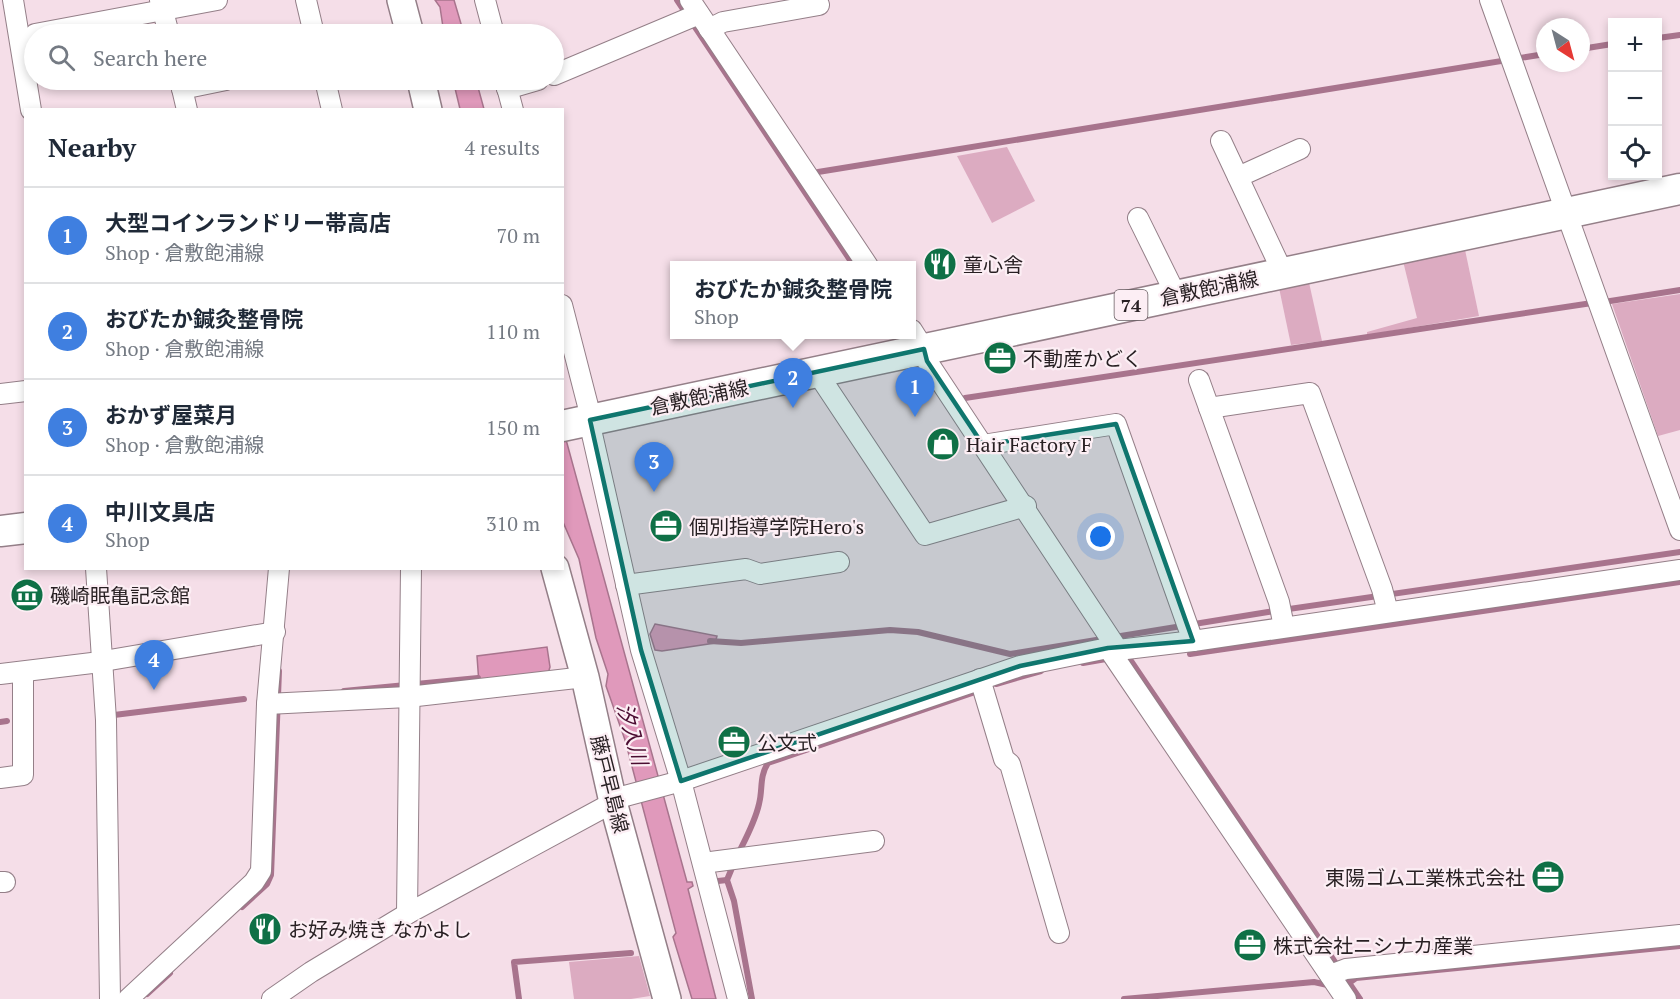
<!DOCTYPE html>
<meta charset="utf-8">
<style>
:root{--surface:#fff;--page:#f2f2f3;--text:#1f2937;--muted:#747a83;--line:#e0e1e3;--accent:#0f7046}
body{margin:0;font-family:"PT Serif","Noto Sans JP",serif;background:var(--page);color:var(--text)}
.controls{position:absolute;right:18px;top:18px;display:grid;overflow:hidden;border-radius:0px;box-shadow:0 3px 9px #0003}
.controls button{width:54px;height:54px;display:grid;place-items:center;padding:0;border:0;border-bottom:2px solid var(--line);background:var(--surface);color:var(--text);font:30px sans-serif}
.compass{position:absolute;left:1536px;top:18px;width:54px;height:54px;border-radius:50%;background:var(--surface);box-shadow:0 3px 9px #0003;rotate:144deg}
.you{position:absolute;left:1101px;top:537px;width:21px;height:21px;margin:-15px;border:4px solid #fff;border-radius:50%;background:#1a73e8;box-shadow:0 0 0 9px #1a73e833}
.badge{display:grid;place-items:center;width:39px;height:39px;border-radius:50%;background:var(--accent);color:#fff;font-size:20px;font-weight:700}
.pin{position:absolute;translate:-50% -50px;filter:drop-shadow(0 2px 3px #0008)}
.pin::after{content:'';position:absolute;top:32px;width:21px;height:18px;background:inherit;clip-path:polygon(0 0,100% 0,50% 100%)}
.popup{position:absolute;left:670px;top:261px;width:246px;height:78px;box-sizing:border-box;display:grid;place-content:center;border-radius:0px;background:var(--surface);filter:drop-shadow(0 2px 4px #0005);font-size:20px;white-space:nowrap;color:var(--muted)}
.popup b{font-size:22px;color:var(--text)}
.popup::after{content:'';position:absolute;left:50%;top:100%;margin-left:-12px;border:12px solid transparent;border-top-color:var(--surface)}
.list{margin:0;padding:0;list-style:none}
h2{display:flex;justify-content:space-between;align-items:center;height:78px;margin:0;padding:0 24px;font-size:26px}
h2 small{font-size:20px;font-weight:400;color:var(--muted)}
.list li{display:grid;grid-template-columns:39px 1fr auto;gap:18px;align-items:center;box-sizing:border-box;height:96px;padding:0 24px;border-top:2px solid var(--line)}
.list b{display:block;font-size:22px;white-space:nowrap}
.list p{margin:0;font-size:20px;white-space:nowrap;color:var(--muted)}
.list em{font-size:20px;font-style:normal;color:var(--muted)}
.icon{flex:none;width:33px;height:33px;fill:none;stroke:currentColor;stroke-width:2;stroke-linecap:round;stroke-linejoin:round}
.map{position:relative;flex:none;width:1680px;height:999px;overflow:hidden}
.search{position:absolute;background:var(--surface);box-shadow:0 3px 9px #0003;left:24px;top:24px;width:540px;height:66px;display:flex;align-items:center;gap:15px;box-sizing:border-box;padding:0 21px;border-radius:33px;color:var(--muted);font-size:22px}
.panel{position:absolute;background:var(--surface);box-shadow:0 3px 9px #0003;left:24px;top:108px;width:540px;height:462px;border-radius:0px}
.map>svg:first-child{display:block}
.green{fill:#dcabc1}
.water{fill:#e099bb;stroke:#a8748d;stroke-width:1.5}
.lines{fill:none;stroke-linecap:round;stroke-linejoin:round}
.stream{stroke:#a8748d;stroke-width:6}
.minor-casing{stroke:#947f88;stroke-width:22}
.secondary-casing{stroke:#947f88;stroke-width:30}
.primary-casing{stroke:#947f88;stroke-width:33}
.minor{stroke:#fff;stroke-width:20}
.secondary{stroke:#fff;stroke-width:27}
.primary{stroke:#fff;stroke-width:30}
.marked{fill:#0f766e;fill-opacity:0.2;stroke:#0f766e;stroke-width:4.5;stroke-linejoin:round}
.labels{text-anchor:middle;dominant-baseline:central;stroke-width:4.5;stroke-linejoin:round;paint-order:stroke}
.shield{fill:#fceef4;stroke:#675d61;stroke-width:1.5}
.shield-label{font-size:18px;font-weight:bold;fill:#271f22}
.poi-label{font-size:20px;fill:#271f22;stroke:#fceef4;text-anchor:start}
.street-label{font-size:20px;fill:#271f22;stroke:#fceef4}
.water-label{font-size:21px;font-style:italic;fill:#4b0c31;stroke:#fceef4}
</style>
<div class="map">
<svg width="1680" height="999" viewBox="0 0 1680 999">
<rect width="100%" height="100%" fill="#f5dee8"/>
<g class="green">
<polygon points="1007,147 1035,201 992,223 957,156"/>
<polygon points="1464,245 1479,316 1367,335 1367,332 1417,318 1402,257"/>
<polygon points="1308,278 1322,341 1291,345 1278,283"/>
<polygon points="1680,294 1680,430 1658,436 1612,304"/>
<polygon points="639,956 650,996 631,999 574,999 569,962"/>
</g>
<g class="water">
<polygon points="435,0 454,0 464,34 444,34 440,7"/>
<polygon points="453,80 476,80 484,109 460,109"/>
<polygon points="562,425 687,882 692,882 693,886 688,889 716,999 692,999 673,937 676,933 625,740 606,686 608,674 596,638 579,559 563,522"/>
<polygon points="655,624 717,636 715,643 662,651 655,650 650,634"/>
<polygon points="547,647 550,667 547,677 479,684 477,656"/>
</g>
<g class="lines">
<g class="stream">
<polyline points="677,0 854,266"/>
<polyline points="1658,38 1680,35"/>
<polyline points="1581,49 1612,44"/>
<polyline points="818,172 1545,54"/>
<polyline points="1604,302 1680,290"/>
<polyline points="965,398 1592,303"/>
<polyline points="710,641 741,643 890,630 918,632 1010,654 1268,612 1680,552"/>
<polyline points="1190,654 1680,582"/>
<polyline points="1131,661 1360,999"/>
<polyline points="1083,663 1106,659"/>
<polyline points="996,684 1041,671"/>
<polyline points="344,691 478,678"/>
<polyline points="114,715 244,699"/>
<polyline points="0,722 7,721"/>
<path d="M738,854C746,838 755,822 759,804C763,789 759,777 768,763L981,690"/>
<polyline points="734,863 727,880 734,901 752,999"/>
<polyline points="718,881 727,880"/>
<polyline points="242,907 267,884 271,875 279,671"/>
<polyline points="1349,983 1356,978 1680,946"/>
<polyline points="147,994 170,973"/>
<polyline points="519,999 514,962 631,953"/>
<polyline points="1124,999 1314,982 1332,986"/>
</g>
<defs>
<g id="minor">
<polyline points="13,0 31,110"/>
<polyline points="160,0 169,34"/>
<polyline points="306,0 314,34"/>
<polyline points="485,0 494,34"/>
<polyline points="690,0 868,266"/>
<polyline points="1490,0 1680,530"/>
<polyline points="709,29 723,22 819,5"/>
<polyline points="35,34 217,0"/>
<polyline points="554,75 699,14"/>
<polyline points="180,80 187,110"/>
<polyline points="325,80 332,110"/>
<polyline points="505,80 513,110"/>
<polyline points="182,89 226,80"/>
<polyline points="507,89 538,80"/>
<polyline points="1221,141 1283,273"/>
<polyline points="1238,177 1300,149"/>
<polyline points="1138,218 1176,295"/>
<polyline points="562,305 588,406 592,434 641,650 681,781 738,999"/>
<polyline points="912,330 924,349 927,361 1118,650"/>
<polyline points="816,371 925,535 1026,506"/>
<polyline points="1199,380 1279,602 1284,627"/>
<polyline points="0,394 26,391"/>
<polyline points="1209,408 1310,393 1382,589 1388,612"/>
<polyline points="983,445 1116,424 1193,641"/>
<polyline points="96,568 106,720 110,999"/>
<polyline points="626,585 746,569 760,574 839,562"/>
<polyline points="1108,648 1346,999"/>
<polyline points="0,674 92,663 275,632"/>
<polyline points="980,679 1004,759 1010,764 1059,933"/>
<polyline points="267,704 408,697 585,677"/>
<polyline points="0,778 23,775 23,672"/>
<polyline points="703,863 874,841"/>
<polyline points="0,882 5,882"/>
<polyline points="407,914 411,568"/>
<polyline points="1330,975 1346,969 1680,935"/>
<polyline points="128,999 254,882 261,871 267,704 279,568"/>
<polyline points="272,999 311,972 407,914 625,796 681,781 1020,666 1108,648 1118,650 1193,641 1680,570"/>
</g>
<g id="secondary">
<polyline points="401,0 410,34"/>
<polyline points="421,80 428,110"/>
<polyline points="555,568 585,677 613,802 667,999"/>
</g>
<g id="primary">
<polyline points="562,426 1680,189"/>
<polyline points="0,531 26,528"/>
</g>
</defs>
<use href="#minor" class="minor-casing"/>
<use href="#secondary" class="secondary-casing"/>
<use href="#primary" class="primary-casing"/>
<use href="#minor" class="minor"/>
<use href="#secondary" class="secondary"/>
<use href="#primary" class="primary"/>
</g>
<path class="marked" d="M924,349L927,361L983,445L1116,424L1193,641L1108,648L1020,666L681,781L641,650L590,420Z"/>
<defs>
<symbol id="restaurant-disc" viewBox="-11 -11 22 22"><circle r="9.5" fill="#0f7046" stroke="#fceef4"/><path d="M-5-6h1v4h1v-4h1v4h1v-4h1v5L-1.5 .5V6h-2V.5L-5-1ZM5-6V6H3V1.5H1.5Q1.5-4 5-6Z" fill="#fff"/></symbol>
<symbol id="office-disc" viewBox="-11 -11 22 22"><circle r="9.5" fill="#0f7046" stroke="#fceef4"/><path d="M-6-3h4V-5.5h4V-3h4V5H-6ZM-1-4.5V-3h2v-1.5ZM-6 0V1H6V0Z" fill="#fff"/></symbol>
<symbol id="shop-disc" viewBox="-11 -11 22 22"><circle r="9.5" fill="#0f7046" stroke="#fceef4"/><path d="M-5-2.5h2.3a2.7 3.5 0 0 1 5.4 0H5L5.5 6h-11ZM-1.5-2.5h3a1.5 2.3 0 0 0-3 0Z" fill="#fff"/></symbol>
<symbol id="museum-disc" viewBox="-11 -11 22 22"><circle r="9.5" fill="#0f7046" stroke="#fceef4"/><path d="M0-6L6-3V-2H-6V-3ZM-5-1h2V3h-2ZM-1-1h2V3h-2ZM3-1h2V3H3ZM-6 4H6V6H-6Z" fill="#fff"/></symbol>
</defs>
<g fill-rule="evenodd">
<use href="#restaurant-disc" x="921" y="245" width="38" height="38"/>
<use href="#office-disc" x="981" y="339" width="38" height="38"/>
<use href="#shop-disc" x="924" y="425" width="38" height="38"/>
<use href="#office-disc" x="647" y="507" width="38" height="38"/>
<use href="#museum-disc" x="8" y="576" width="38" height="38"/>
<use href="#office-disc" x="715" y="723" width="38" height="38"/>
<use href="#office-disc" x="1529" y="858" width="38" height="38"/>
<use href="#restaurant-disc" x="246" y="910" width="38" height="38"/>
<use href="#office-disc" x="1231" y="926" width="38" height="38"/>
</g>
<g class="labels">
<rect class="shield" x="1114.5" y="290" width="33" height="30" rx="4.5"/>
<g class="shield-label">
<text x="1131" y="305">74</text>
</g>
<g class="poi-label">
<text x="963" y="264">童心舎</text>
<text x="1023" y="358">不動産かどく</text>
<text x="966" y="444">Hair Factory F</text>
<text x="689" y="526">個別指導学院Hero's</text>
<text x="50" y="595">磯崎眠亀記念館</text>
<text x="757" y="742">公文式</text>
<text x="1525" y="877" text-anchor="end">東陽ゴム工業株式会社</text>
<text x="288" y="929">お好み焼き なかよし</text>
<text x="1273" y="945">株式会社ニシナカ産業</text>
</g>
<g class="street-label">
<text transform="translate(1209 288) rotate(-12)">倉敷飽浦線</text>
<text transform="translate(699 397) rotate(-12)">倉敷飽浦線</text>
<text transform="translate(610 784) rotate(76)">藤戸早島線</text>
</g>
<g class="water-label">
<text transform="translate(633 734) rotate(75)">汐入川</text>
</g>
</g>
</svg>
<div class="controls">
<button>+</button>
<button>−</button>
<button><svg class="icon" aria-label="locate" viewBox="0 0 24 24"><circle cx="12" cy="12" r="6"/><path d="M12 2v4M12 18v4M2 12h4M18 12h4"/></svg></button>
</div>
<svg class="compass" viewBox="-18 -18 36 36"><path d="M0-13l5 13h-10z" fill="#e53935"/><path d="M0 13l5-13h-10z" fill="#747a83"/></svg>
<div class="you"></div>
<div class="pin badge" style="left:915px;top:417px;background:#3f7fe0">1</div>
<div class="pin badge" style="left:793px;top:408px;background:#3f7fe0">2</div>
<div class="popup"><b>おびたか鍼灸整骨院</b>Shop</div>
<div class="pin badge" style="left:654px;top:492px;background:#3f7fe0">3</div>
<div class="pin badge" style="left:154px;top:690px;background:#3f7fe0">4</div>
<div class="search"><svg class="icon" aria-label="search" viewBox="0 0 24 24"><circle cx="10" cy="10" r="6"/><path d="M15 15l6 6"/></svg>Search here</div>
<section class="panel">
<h2>Nearby<small>4 results</small></h2>
<ul class="list">
<li><span class="badge" style="background:#3f7fe0">1</span><div><b>大型コインランドリー帯高店</b><p>Shop · 倉敷飽浦線</p></div><em>70 m</em></li>
<li><span class="badge" style="background:#3f7fe0">2</span><div><b>おびたか鍼灸整骨院</b><p>Shop · 倉敷飽浦線</p></div><em>110 m</em></li>
<li><span class="badge" style="background:#3f7fe0">3</span><div><b>おかず屋菜月</b><p>Shop · 倉敷飽浦線</p></div><em>150 m</em></li>
<li><span class="badge" style="background:#3f7fe0">4</span><div><b>中川文具店</b><p>Shop</p></div><em>310 m</em></li>
</ul>
</section>
</div>
